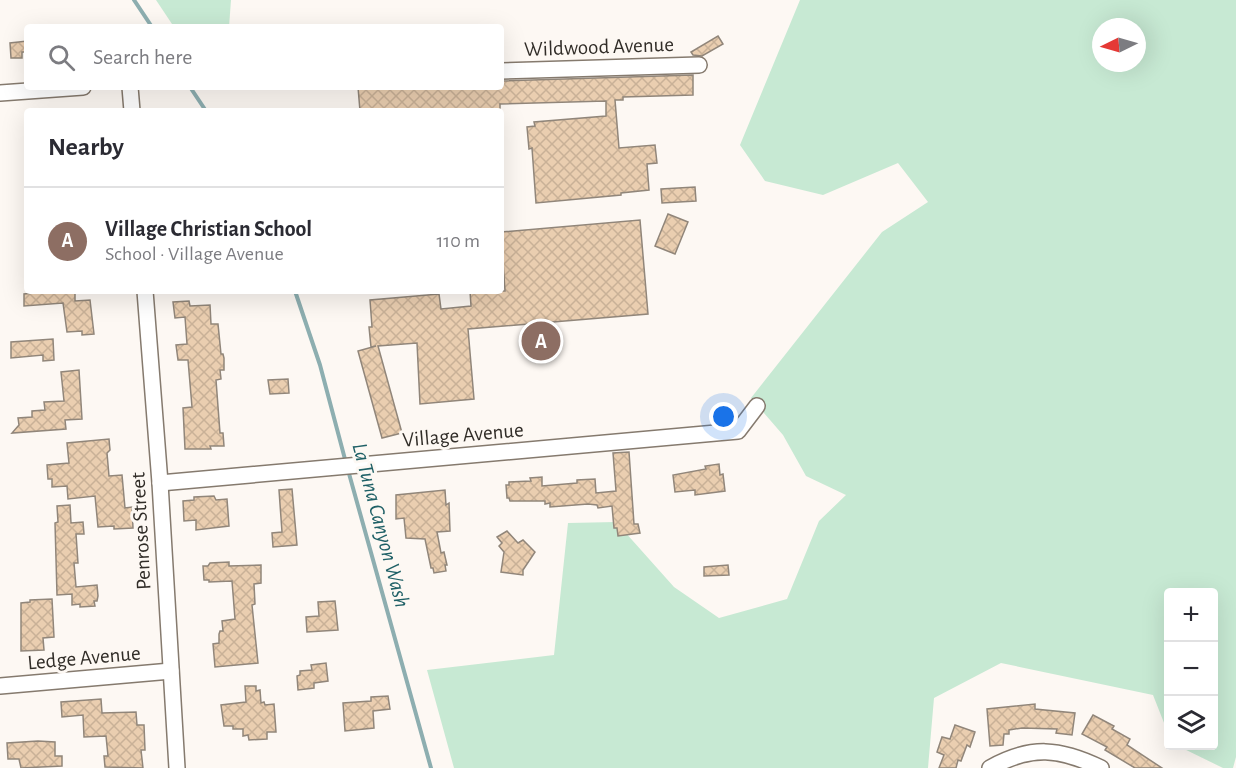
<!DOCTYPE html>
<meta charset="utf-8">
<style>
:root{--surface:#fff;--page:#f2f2f3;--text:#2b2b33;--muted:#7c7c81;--line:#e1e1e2;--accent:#db2777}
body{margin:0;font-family:"Alegreya Sans",sans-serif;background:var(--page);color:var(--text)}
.controls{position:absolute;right:18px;bottom:18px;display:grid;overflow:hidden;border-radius:6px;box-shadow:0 6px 24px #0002}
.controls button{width:54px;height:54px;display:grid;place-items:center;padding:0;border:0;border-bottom:2px solid var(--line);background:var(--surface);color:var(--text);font:30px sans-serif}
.compass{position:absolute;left:1092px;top:18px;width:54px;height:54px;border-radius:50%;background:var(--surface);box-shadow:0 6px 24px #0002;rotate:265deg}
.you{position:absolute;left:724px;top:417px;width:21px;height:21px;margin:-15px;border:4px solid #fff;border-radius:50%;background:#1a73e8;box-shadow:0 0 0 9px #1a73e833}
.badge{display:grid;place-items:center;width:39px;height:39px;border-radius:50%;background:var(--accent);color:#fff;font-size:20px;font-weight:700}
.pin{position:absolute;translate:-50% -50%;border:3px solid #fff;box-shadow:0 2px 6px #0006}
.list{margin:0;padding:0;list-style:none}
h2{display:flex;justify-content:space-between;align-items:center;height:78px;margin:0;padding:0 24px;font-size:26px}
h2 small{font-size:20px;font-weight:400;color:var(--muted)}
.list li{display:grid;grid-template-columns:39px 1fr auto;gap:18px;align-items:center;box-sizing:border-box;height:108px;padding:0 24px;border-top:2px solid var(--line)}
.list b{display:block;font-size:22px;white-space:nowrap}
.list p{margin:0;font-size:20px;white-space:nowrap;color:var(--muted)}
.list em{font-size:20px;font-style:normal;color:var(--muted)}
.icon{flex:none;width:33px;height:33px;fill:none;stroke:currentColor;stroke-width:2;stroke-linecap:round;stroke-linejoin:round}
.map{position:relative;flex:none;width:1236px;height:768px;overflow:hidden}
.search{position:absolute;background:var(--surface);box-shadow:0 6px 24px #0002;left:24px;top:24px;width:480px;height:66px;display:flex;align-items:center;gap:15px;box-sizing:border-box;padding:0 21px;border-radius:6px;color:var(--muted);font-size:22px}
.panel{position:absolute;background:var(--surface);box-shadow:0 6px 24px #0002;left:24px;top:108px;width:480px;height:186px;border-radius:6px}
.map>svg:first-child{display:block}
.grass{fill:#c7e9d3;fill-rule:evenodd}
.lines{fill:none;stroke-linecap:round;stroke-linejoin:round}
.stream{stroke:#8daeb0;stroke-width:4}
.building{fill:url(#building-cross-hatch);stroke:#91867a;stroke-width:1.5}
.minor-casing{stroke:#857a6e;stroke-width:18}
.minor{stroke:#fff;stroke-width:15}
.labels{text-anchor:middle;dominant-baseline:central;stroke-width:6;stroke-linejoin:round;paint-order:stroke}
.street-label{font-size:21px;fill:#312d28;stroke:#fdf8f3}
.water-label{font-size:22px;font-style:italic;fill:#1f6066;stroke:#fdf8f3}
</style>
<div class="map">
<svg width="1236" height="768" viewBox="0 0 1236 768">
<defs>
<pattern id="building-cross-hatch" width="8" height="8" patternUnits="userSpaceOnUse" patternTransform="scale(1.5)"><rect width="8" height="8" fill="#eaceb0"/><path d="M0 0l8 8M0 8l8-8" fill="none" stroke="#c9b197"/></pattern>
</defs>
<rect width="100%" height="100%" fill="#fdf8f3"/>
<g class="grass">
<polygon points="156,0 231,0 229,27 174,27"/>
<path d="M800,0H1236V757L1233,768H1223L1178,746H1214V592H1168V733L1153,695L1001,663L934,698L928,768H454L427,670L554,655L568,523L616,522L674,587L719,618L787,599L819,521L846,495L806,476L783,435L751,398L882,232L928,202L898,163L823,195L765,181L740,145ZM1101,27H1137V63H1101Z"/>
</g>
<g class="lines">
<g class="stream">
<polyline points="134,0 152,27"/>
<polyline points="190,87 206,111"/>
<polyline points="295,291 320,365 346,463"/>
<polyline points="348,470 431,768"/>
</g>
</g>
<g class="building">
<polygon points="718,36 723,44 702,56 693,55 691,52"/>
<polygon points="27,41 27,52 22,52 22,58 11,58 10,43"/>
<polygon points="693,75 693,95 623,97 623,100 615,100 619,148 655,145 657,163 647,164 649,190 621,193 621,195 536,203 532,148 529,149 527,127 535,126 534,122 606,116 606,101 500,104 500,111 360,111 358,87 501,87 501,81"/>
<polygon points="695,187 696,201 662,203 661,189"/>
<polygon points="668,214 688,222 675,254 655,246"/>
<polygon points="640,220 648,314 468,329 474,399 420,404 417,343 378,346 402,433 382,438 358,351 376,346 371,347 369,327 372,327 370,300 439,294 441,309 471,306 470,291 505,291 501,232"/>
<polygon points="32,291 75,291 75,301 90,300 94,334 82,335 82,331 67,332 63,303 24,306 24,294 33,293"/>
<polygon points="189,301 190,306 210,305 211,324 218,324 221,354 223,354 224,358 224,370 220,370 221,379 216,380 220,433 223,433 224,446 210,446 211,449 185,449 183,408 192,407 188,360 178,360 176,345 187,344 185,317 175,318 173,302"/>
<polygon points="53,339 54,360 43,361 43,355 11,358 11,342"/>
<polygon points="79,370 82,419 65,420 66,429 12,433 19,425 18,418 32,417 32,411 45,410 44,402 64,401 61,372"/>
<polygon points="288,379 289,393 270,394 268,380"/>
<polygon points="109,439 110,450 107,453 109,476 122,475 125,508 132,507 133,528 114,529 114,526 98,527 95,496 68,499 67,486 52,487 52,479 48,479 47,465 69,463 67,443"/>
<polygon points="629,452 634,524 638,524 640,533 618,536 617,528 614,528 612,506 598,508 597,505 588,504 550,507 550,503 545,504 545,501 510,501 509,498 507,498 506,485 509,485 509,482 531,481 530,478 542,477 542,486 577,483 577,480 595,479 596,493 616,491 613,453"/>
<polygon points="719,464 720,475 723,474 725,491 695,495 695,490 675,492 673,475 706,469 705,466"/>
<polygon points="292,489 297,545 273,547 272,533 282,532 279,490"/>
<polygon points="445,490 446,505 449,503 450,531 437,532 441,553 444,552 447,565 445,565 446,571 434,573 433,568 431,568 425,539 406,538 404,518 396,519 396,495"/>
<polygon points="214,496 216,500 227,499 229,526 196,530 196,520 184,521 183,501 194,500 194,497"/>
<polygon points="70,505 71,523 83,522 84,534 76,534 78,563 74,563 76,587 97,585 98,596 97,601 94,601 95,606 80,607 80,604 72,605 72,594 57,595 55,523 58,522 57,506"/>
<polygon points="507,531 518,543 523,540 535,552 523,570 523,575 501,572 504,552 499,546 502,543 497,537"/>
<polygon points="229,562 229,566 261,565 261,583 254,584 255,604 252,605 258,663 215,667 213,644 219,643 219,634 220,631 223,631 222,621 235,619 232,581 209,582 209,580 204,580 203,566 208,566 210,563"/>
<polygon points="728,565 729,575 704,576 704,567"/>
<polygon points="52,599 54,637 43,638 44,650 21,651 21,603 30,602 30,600"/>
<polygon points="335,601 338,630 307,632 306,617 319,616 318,602"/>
<polygon points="326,663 328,681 314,683 314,688 298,690 297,676 300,675 300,671 312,670 311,665"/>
<polygon points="245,686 256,686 256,691 260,690 261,703 264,702 265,705 274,704 276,732 267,732 267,739 249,740 248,735 243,736 243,729 233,729 233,726 224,726 221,705 246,702"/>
<polygon points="388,696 390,709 373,711 374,728 345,731 343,703 371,701 371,697"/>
<polygon points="101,699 102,713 136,712 137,725 144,725 145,750 141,750 143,768 105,767 104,756 108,756 106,736 84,737 83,715 62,717 61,702"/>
<polygon points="1035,704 1035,709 1075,713 1072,735 1056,733 1057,729 1022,728 1009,730 1009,734 1004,734 1003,745 990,746 987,709"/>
<polygon points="1093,715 1114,726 1112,729 1130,739 1127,745 1162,768 1135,768 1105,750 1107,747 1082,734"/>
<polygon points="955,725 975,732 970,747 967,745 961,761 958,760 956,768 939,768 944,755 937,752 942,737 950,739"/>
<polygon points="38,741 55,742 55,756 62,756 62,766 21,768 19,759 8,759 7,743"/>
</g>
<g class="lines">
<defs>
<g id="minor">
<polyline points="501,71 699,65"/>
<polyline points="130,87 132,111"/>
<polyline points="0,93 83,87"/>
<polyline points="145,291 160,483 177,768"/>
<polyline points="160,483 738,431 757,406"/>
<polyline points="0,686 171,671"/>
<path d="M990,768C1031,745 1060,748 1101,768"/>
</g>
</defs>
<use href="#minor" class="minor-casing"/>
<use href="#minor" class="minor"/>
</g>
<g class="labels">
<g class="street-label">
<text transform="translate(599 47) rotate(-2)">Wildwood Avenue</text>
<text transform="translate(463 435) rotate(-5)">Village Avenue</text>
<text transform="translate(141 531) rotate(-93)">Penrose Street</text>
<text transform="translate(84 658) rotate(-5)">Ledge Avenue</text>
</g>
<g class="water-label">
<text transform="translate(381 525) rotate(75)">La Tuna Canyon Wash</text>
</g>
</g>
</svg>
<div class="controls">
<button>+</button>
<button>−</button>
<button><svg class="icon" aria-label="layers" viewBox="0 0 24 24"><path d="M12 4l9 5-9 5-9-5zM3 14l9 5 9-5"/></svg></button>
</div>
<svg class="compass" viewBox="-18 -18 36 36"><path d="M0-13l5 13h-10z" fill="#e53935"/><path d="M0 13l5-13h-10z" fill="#7c7c81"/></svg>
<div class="you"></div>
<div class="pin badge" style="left:541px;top:341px;background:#8d6e63">A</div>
<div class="search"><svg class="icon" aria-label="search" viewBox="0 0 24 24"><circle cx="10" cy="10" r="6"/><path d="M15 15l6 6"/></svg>Search here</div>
<section class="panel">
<h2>Nearby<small></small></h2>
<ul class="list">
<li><span class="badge" style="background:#8d6e63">A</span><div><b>Village Christian School</b><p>School · Village Avenue</p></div><em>110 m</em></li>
</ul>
</section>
</div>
